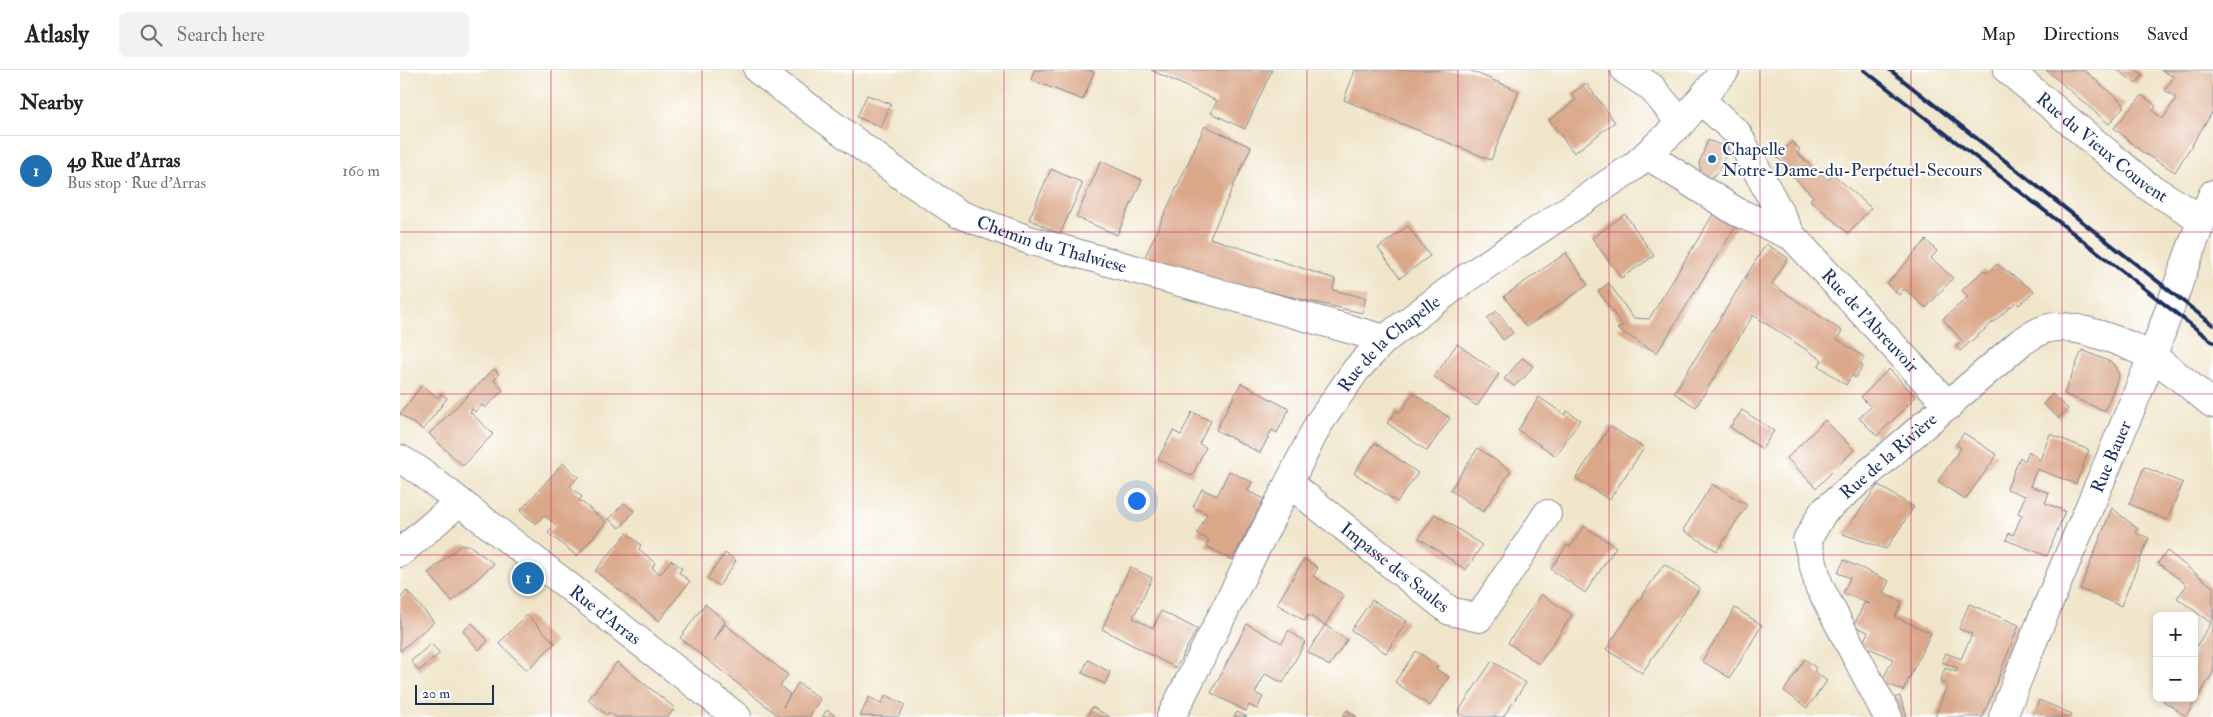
<!DOCTYPE html>
<meta charset="utf-8">
<style>
:root{--surface:#fff;--page:#f2f2f2;--text:#222;--muted:#767676;--line:#e0e0e0;--accent:#1f6fb2}
body{margin:0;font-family:"IM FELL Double Pica",serif;background:var(--page);color:var(--text)}
.controls{position:absolute;right:15px;bottom:15px;display:grid;overflow:hidden;border-radius:8px;box-shadow:0 2px 8px #0003}
.controls button{width:45px;height:45px;display:grid;place-items:center;padding:0;border:0;border-bottom:1px solid var(--line);background:var(--surface);color:var(--text);font:25px sans-serif}
.scale{position:absolute;left:15px;bottom:12px;width:79px;box-sizing:border-box;padding-left:5px;border:2px solid #1b2f5e;border-top:0;font-size:14px;line-height:18px;white-space:nowrap;color:#1b2f5e;-webkit-text-stroke:4px #fff;paint-order:stroke}
.you{position:absolute;left:736px;top:430px;width:18px;height:18px;margin:-12px;border:4px solid #fff;border-radius:50%;background:#1a73e8;box-shadow:0 0 0 8px #1a73e833}
.badge{display:grid;place-items:center;width:32px;height:32px;border-radius:50%;background:var(--accent);color:#fff;font-size:16px;font-weight:700}
.pin{position:absolute;translate:-50% -50%;border:2px solid #fff;box-shadow:0 1px 5px #0006}
.list{margin:0;padding:0;list-style:none}
h2{display:flex;justify-content:space-between;align-items:center;height:65px;margin:0;padding:0 20px;font-size:21px}
h2 small{font-size:16px;font-weight:400;color:var(--muted)}
.list li{display:grid;grid-template-columns:32px 1fr auto;gap:15px;align-items:center;box-sizing:border-box;height:70px;padding:0 20px;border-top:1px solid var(--line)}
.list b{display:block;font-size:19px;white-space:nowrap}
.list p{margin:0;font-size:16px;white-space:nowrap;color:var(--muted)}
.list em{font-size:16px;font-style:normal;color:var(--muted)}
.icon{flex:none;width:28px;height:28px;fill:none;stroke:currentColor;stroke-width:2;stroke-linecap:round;stroke-linejoin:round}
.map{position:relative;flex:none;width:1813px;height:647px;overflow:hidden}
header{display:flex;align-items:center;gap:30px;box-sizing:border-box;height:70px;padding:0 25px;background:var(--surface);border-bottom:1px solid var(--line)}
header strong{font-size:24px}
nav{display:flex;gap:28px;margin-inline-start:auto;font-size:18px}
.search{width:350px;height:45px;background:var(--page);display:flex;align-items:center;gap:12px;box-sizing:border-box;padding:0 18px;border-radius:8px;color:var(--muted);font-size:19px}
main{display:flex}
aside{flex:1;background:var(--surface)}
.map>svg:first-child{display:block}
.building{fill:#daa789}
.lines{fill:none;stroke-linecap:round;stroke-linejoin:round}
.minor-casing{stroke:#868a94;stroke-width:30}
.minor{stroke:#fff;stroke-width:28}
.rail{stroke:#1b2f5e;stroke-width:4}
.grid{fill:none;stroke:#c2185b;stroke-width:1;stroke-opacity:0.55}
.poi-dot{fill:#1f6fb2;stroke:#fff;stroke-width:2}
.labels{text-anchor:middle;dominant-baseline:central;stroke-width:4;stroke-linejoin:round;paint-order:stroke}
.street-label{font-size:18px;fill:#1b2f5e;stroke:#fff}
.poi-label{font-size:18px;fill:#1b2f5e;stroke:#fff;text-anchor:start}
</style>
<header>
<strong>Atlasly</strong>
<div class="search"><svg class="icon" aria-label="search" viewBox="0 0 24 24"><circle cx="10" cy="10" r="6"/><path d="M15 15l6 6"/></svg>Search here</div>
<nav><a>Map</a><a>Directions</a><a>Saved</a></nav>
</header>
<main>
<aside>
<h2>Nearby<small></small></h2>
<ul class="list">
<li><span class="badge">1</span><div><b>49 Rue d'Arras</b><p>Bus stop · Rue d'Arras</p></div><em>160 m</em></li>
</ul>
</aside>
<div class="map">
<svg width="1813" height="647" viewBox="0 0 1813 647">
<rect width="100%" height="100%" fill="#fff"/>
<filter id="ink" filterUnits="userSpaceOnUse"><feTurbulence type="fractalNoise" baseFrequency=".02" numOctaves="2"/><feDisplacementMap in="SourceGraphic" scale="10" xChannelSelector="R" yChannelSelector="G"/><feConvolveMatrix kernelMatrix="1 2 1 2 8 2 1 2 1" color-interpolation-filters="sRGB"/></filter>
<filter id="wash" filterUnits="userSpaceOnUse"><feTurbulence type="fractalNoise" baseFrequency=".0096" numOctaves="4" result="noise"/><feDisplacementMap in="SourceGraphic" scale="20" xChannelSelector="R" yChannelSelector="G"/><feGaussianBlur stdDeviation="1.12" result="paint"/><feColorMatrix in="noise" values="0 0 0 0 0 0 0 0 0 0 0 0 0 0 0 0 0 1.4 0 .05"/><feComposite in="paint" operator="in"/></filter>
<g filter="url(#wash)">
<rect width="100%" height="100%" fill="#f0e5c9"/>
<g id="blocks">
<g class="building">
<polygon points="634,0 688,0 694,2 683,30 631,10"/>
<polygon points="751,0 872,0 845,59 811,43 817,31"/>
<polygon points="955,0 1069,0 1119,21 1091,90 944,30"/>
<polygon points="1646,0 1684,0 1725,35 1709,54"/>
<polygon points="1718,0 1737,0 1743,5 1736,14"/>
<polygon points="1761,0 1813,0 1813,41 1775,102 1742,82 1714,58 1742,25 1756,36 1753,41 1763,49 1776,28 1765,20 1774,7"/>
<polygon points="1186,13 1215,52 1174,83 1149,50 1176,30 1171,24"/>
<polygon points="467,25 491,34 481,57 457,47"/>
<polygon points="805,56 851,77 810,168 935,209 933,220 966,228 962,243 742,193"/>
<polygon points="1308,70 1328,78 1319,101 1311,108 1301,103 1299,93"/>
<polygon points="1392,72 1400,79 1397,83 1428,110 1433,104 1471,138 1448,163 1410,130 1413,126 1383,97 1385,95 1377,87"/>
<polygon points="701,91 742,110 717,165 676,147"/>
<polygon points="651,99 683,113 660,164 629,149"/>
<polygon points="1314,143 1336,156 1257,283 1217,259 1223,256 1198,221 1209,213 1233,248 1249,249"/>
<polygon points="1225,144 1254,186 1221,208 1192,168"/>
<polygon points="1008,156 1030,186 1000,208 978,178"/>
<polygon points="1526,170 1537,181 1531,188 1553,208 1526,238 1504,219 1499,225 1487,214"/>
<polygon points="1366,174 1388,188 1372,214 1442,261 1437,269 1464,287 1460,294 1463,296 1455,308 1452,305 1446,315 1419,296 1422,290 1353,245 1296,337 1274,323"/>
<polygon points="1166,183 1188,215 1126,257 1104,226"/>
<polygon points="1597,194 1634,221 1619,235 1616,232 1560,281 1556,276 1562,271 1543,249 1568,227 1562,220 1584,200 1587,203"/>
<polygon points="1097,241 1113,263 1103,270 1087,248"/>
<polygon points="1057,274 1099,304 1077,336 1034,307"/>
<polygon points="1682,280 1713,293 1719,305 1705,341 1664,324"/>
<polygon points="1122,288 1133,296 1125,307 1114,316 1104,309"/>
<polygon points="94,299 99,304 94,310 103,320 85,338 82,335 75,342 72,339 70,342 93,364 63,396 29,364"/>
<polygon points="1489,299 1516,327 1477,366 1459,348 1471,337 1461,327"/>
<polygon points="841,313 889,339 877,363 872,360 860,383 816,360"/>
<polygon points="22,315 38,328 41,324 47,328 23,360 0,344"/>
<polygon points="1013,323 1050,348 1027,381 987,353 997,340 1000,343"/>
<polygon points="1652,324 1668,339 1659,348 1643,334"/>
<polygon points="1139,327 1165,345 1167,341 1180,350 1156,386 1118,360"/>
<polygon points="1342,340 1374,361 1362,379 1330,357"/>
<polygon points="792,342 811,351 799,374 806,377 792,406 758,389 773,361 781,365"/>
<polygon points="1425,350 1454,380 1416,418 1387,388"/>
<polygon points="1210,356 1244,378 1209,430 1176,408"/>
<polygon points="1564,363 1597,385 1565,430 1538,411 1561,378 1556,374"/>
<polygon points="1650,364 1689,380 1676,414 1637,399 1630,416 1649,423 1645,433 1665,441 1647,486 1606,470 1609,463 1613,465 1622,445 1618,443 1625,426 1607,419 1620,387 1625,391 1629,381 1640,390"/>
<polygon points="975,373 1018,403 997,432 954,403"/>
<polygon points="1078,378 1111,401 1083,442 1050,420"/>
<polygon points="163,393 178,407 170,416 182,427 179,430 206,452 177,486 148,463 156,455 144,445 136,454 120,441"/>
<polygon points="1744,397 1783,413 1767,450 1729,434"/>
<polygon points="829,401 852,412 848,421 864,429 832,490 806,476 809,470 797,464 807,444 793,437 802,419 817,426"/>
<polygon points="1312,414 1347,435 1317,481 1283,460"/>
<polygon points="1478,415 1514,437 1486,479 1443,464"/>
<polygon points="224,433 234,441 220,458 209,449"/>
<polygon points="1712,438 1738,459 1736,463 1749,468 1721,536 1680,519"/>
<polygon points="1035,444 1082,475 1066,500 1019,468"/>
<polygon points="1184,456 1216,477 1185,523 1151,499 1167,475 1170,477"/>
<polygon points="227,463 241,475 239,479 255,493 252,498 260,504 271,490 282,498 279,503 290,511 259,551 195,501"/>
<polygon points="61,475 69,475 94,494 52,531 28,503"/>
<polygon points="1767,481 1813,517 1813,603 1786,646 1763,631 1765,628 1794,628 1794,580 1811,553 1777,528 1787,515 1758,493"/>
<polygon points="325,483 336,491 319,516 307,508"/>
<polygon points="904,489 918,498 913,506 944,525 925,555 908,545 905,551 877,534"/>
<polygon points="1444,490 1489,511 1483,523 1502,532 1495,547 1531,563 1503,621 1482,611 1493,589 1462,575 1468,562 1454,556 1464,533 1470,534 1443,523 1450,508 1438,503"/>
<polygon points="1264,494 1300,518 1242,603 1206,579"/>
<polygon points="730,497 752,508 733,548 753,558 761,541 797,559 776,598 702,559"/>
<polygon points="7,521 34,552 0,581 0,528"/>
<polygon points="1141,524 1172,545 1139,594 1108,573"/>
<polygon points="972,530 1007,551 986,583 951,560"/>
<polygon points="305,534 325,551 314,571 325,554 388,605 380,616 390,624 383,637 398,613 420,629 409,647 380,647 280,568"/>
<polygon points="1569,534 1619,555 1583,647 1535,647 1547,615 1540,612 1545,598 1556,602 1558,598 1542,592 1546,583 1561,589 1572,564 1559,559"/>
<polygon points="1335,538 1362,555 1330,608 1302,591"/>
<polygon points="127,545 155,573 127,600 99,573"/>
<polygon points="72,553 88,571 79,580 63,561"/>
<polygon points="847,554 882,573 889,560 905,572 883,613 865,604 855,623 863,627 857,639 849,635 846,641 811,623"/>
<polygon points="925,555 947,570 929,596 908,582"/>
<polygon points="31,574 40,583 19,601 11,591"/>
<polygon points="1016,581 1038,596 1036,599 1049,607 1030,636 995,612"/>
<polygon points="1405,589 1416,598 1414,601 1427,611 1407,638 1384,621"/>
<polygon points="688,590 710,602 705,614 682,603"/>
<polygon points="1092,591 1126,613 1103,647 1065,647 1058,642"/>
<polygon points="217,592 275,638 268,647 216,647 209,642 207,645 188,630"/>
<polygon points="486,625 505,635 498,647 460,646 469,627 481,634"/>
<polygon points="1500,626 1507,647 1497,647 1491,629"/>
<polygon points="1639,630 1672,644 1671,647 1632,647"/>
<polygon points="692,637 710,647 687,647"/>
<polygon points="427,640 437,647 422,647"/>
<polygon points="947,640 957,647 942,647"/>
<polygon points="837,642 847,647 834,647"/>
</g>
</g>
</g>
<g filter="url(#ink)">
<use href="#blocks" fill-opacity="0" stroke="#868a94" stroke-width="1"/>
<g class="lines">
<defs>
<g id="minor">
<path id="s1" d="M358,0L502,106L559,144L629,170L985,269"/>
<polyline points="1225,0 1251,17 1281,53"/>
<path id="s2" d="M1608,0L1746,115L1801,149"/>
<path id="s3" d="M1301,30L1337,63L1392,166L1549,336"/>
<polyline points="1247,85 1337,142 1392,166"/>
<path id="s4" d="M0,389L20,401L337,647"/>
<path id="s5" d="M890,414L1050,541L1079,548L1147,444"/>
<polyline points="0,483 59,432"/>
<path id="s6" d="M771,647L919,353L956,300L985,269L1062,211L1233,97L1281,53L1325,0"/>
<path id="s7" d="M1488,647L1419,516L1407,470L1423,442L1621,272C1630,267 1639,260 1649,258C1675,252 1729,274 1752,287C1773,300 1793,319 1813,334"/>
<path id="s8" d="M1603,647C1649,525 1704,408 1752,287C1773,233 1789,177 1813,124"/>
</g>
</defs>
<use href="#minor" class="minor-casing"/>
<use href="#minor" class="minor"/>
<g class="rail">
<polyline points="1464,0 1813,272"/>
<polyline points="1490,0 1813,255"/>
</g>
</g>
</g>
<path class="grid" d="M151,0V647M302,0V647M453,0V647M604,0V647M755,0V647M907,0V647M1058,0V647M1209,0V647M1360,0V647M1511,0V647M1662,0V647M0,162H1813M0,324H1813M0,485H1813"/>
<circle class="poi-dot" cx="1312" cy="89" r="5"/>
<g class="labels">
<g class="street-label">
<text stroke="none"><textPath href="#s2" startOffset="122">Rue du Vieux Couvent</textPath></text>
<text stroke="none"><textPath href="#s1" startOffset="345">Chemin du Thalwiese</textPath></text>
<text stroke="none"><textPath href="#s3" startOffset="281">Rue de l'Abreuvoir</textPath></text>
<text stroke="none"><textPath href="#s6" startOffset="436">Rue de la Chapelle</textPath></text>
<text stroke="none"><textPath href="#s8" startOffset="282">Rue Bauer</textPath></text>
<text stroke="none"><textPath href="#s7" startOffset="314">Rue de la Rivière</textPath></text>
<text stroke="none"><textPath href="#s5" startOffset="134">Impasse des Saules</textPath></text>
<text stroke="none"><textPath href="#s4" startOffset="258">Rue d'Arras</textPath></text>
</g>
<g class="poi-label">
<text x="1322" y="79">Chapelle<tspan x="1322" dy="21">Notre-Dame-du-Perpétuel-Secours</tspan></text>
</g>
</g>
</svg>
<div class="controls">
<button>+</button>
<button>−</button>
</div>
<div class="scale">20 m</div>
<div class="you"></div>
<div class="pin badge" style="left:128px;top:508px">1</div>
</div>
</main>
